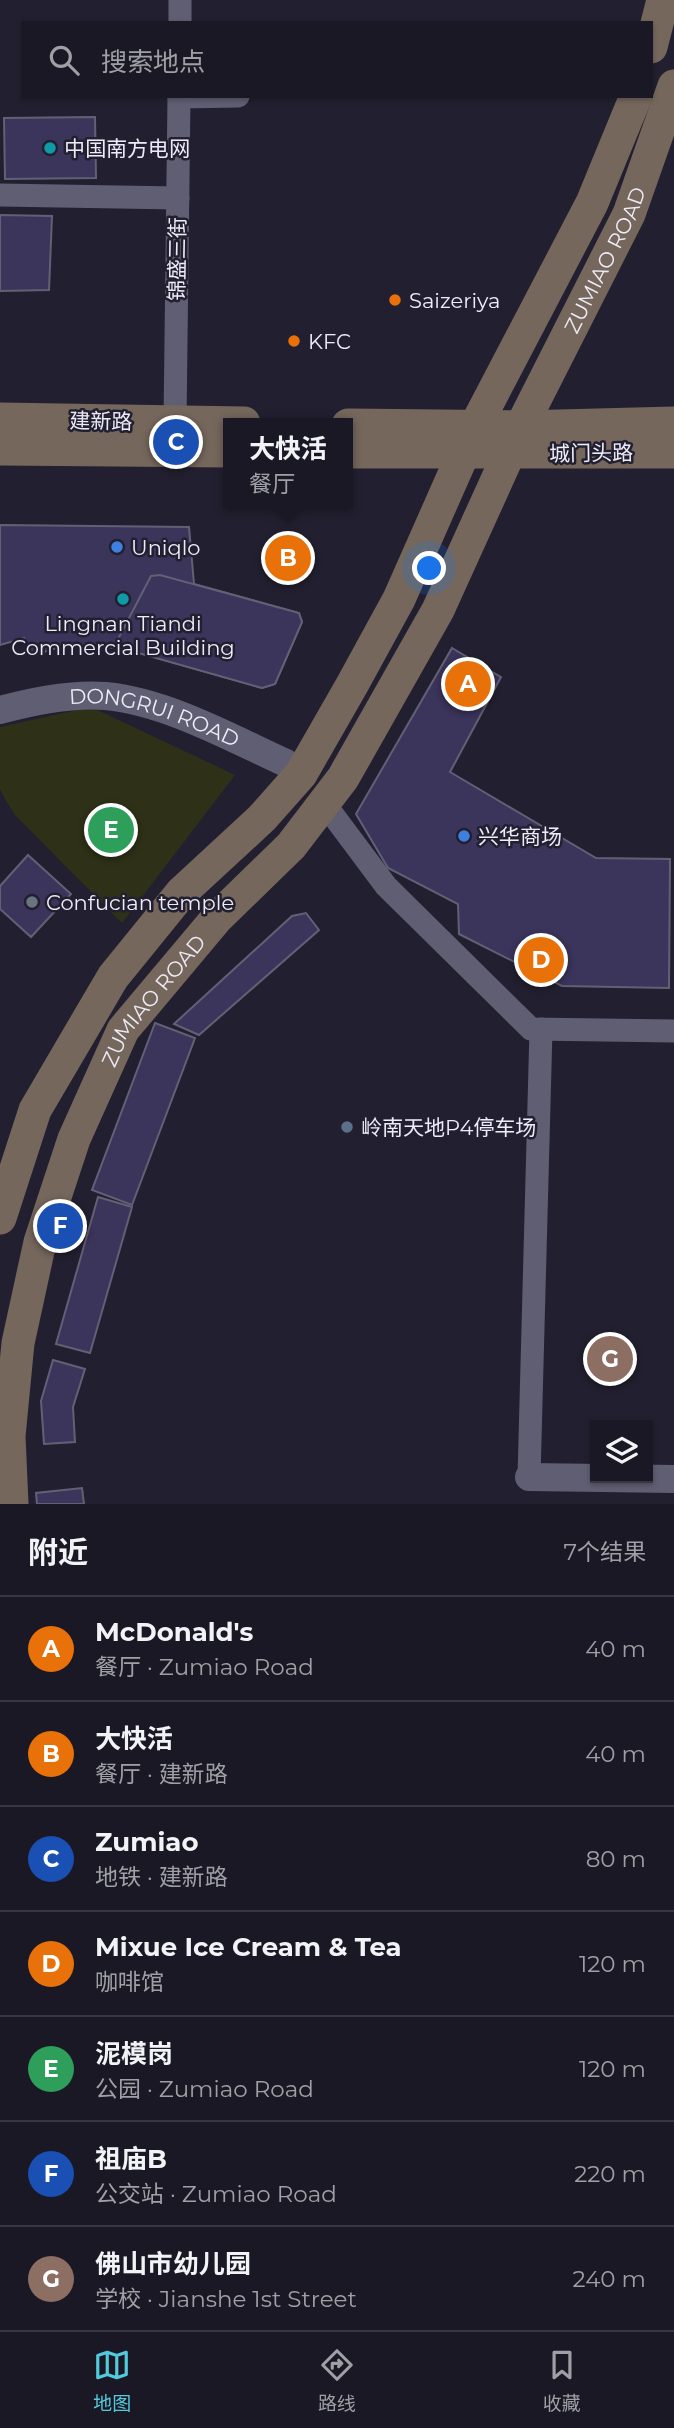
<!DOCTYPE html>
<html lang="zh">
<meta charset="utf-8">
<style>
:root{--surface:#1a1824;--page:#23212c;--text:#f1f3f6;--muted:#9fa0a6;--line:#383741;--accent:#53cadc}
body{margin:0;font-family:Montserrat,"Noto Sans SC",sans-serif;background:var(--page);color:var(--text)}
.controls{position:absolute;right:21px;bottom:21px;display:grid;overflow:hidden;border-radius:0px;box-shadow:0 2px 5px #0004}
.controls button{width:63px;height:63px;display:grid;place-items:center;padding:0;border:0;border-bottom:2px solid var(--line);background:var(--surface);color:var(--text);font:35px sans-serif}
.you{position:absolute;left:430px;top:569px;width:24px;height:24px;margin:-18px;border:5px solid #fff;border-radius:50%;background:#1a73e8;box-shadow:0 0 0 10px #1a73e833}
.badge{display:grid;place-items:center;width:46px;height:46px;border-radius:50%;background:var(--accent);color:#fff;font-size:23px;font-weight:700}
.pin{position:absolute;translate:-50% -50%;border:4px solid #fff;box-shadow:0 2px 7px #0006}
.popup{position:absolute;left:223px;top:418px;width:130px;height:91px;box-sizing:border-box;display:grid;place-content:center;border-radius:0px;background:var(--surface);filter:drop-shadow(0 2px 5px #0005);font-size:23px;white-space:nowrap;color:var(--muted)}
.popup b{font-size:26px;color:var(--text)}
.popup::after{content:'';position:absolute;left:50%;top:100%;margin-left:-14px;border:14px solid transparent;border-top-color:var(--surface)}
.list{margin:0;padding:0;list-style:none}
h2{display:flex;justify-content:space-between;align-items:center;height:91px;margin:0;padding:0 28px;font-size:30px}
h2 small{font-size:23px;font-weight:400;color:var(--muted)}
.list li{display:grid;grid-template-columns:46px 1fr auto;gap:21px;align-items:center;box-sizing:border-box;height:105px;padding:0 28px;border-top:2px solid var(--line)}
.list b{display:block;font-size:26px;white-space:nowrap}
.list p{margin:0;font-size:23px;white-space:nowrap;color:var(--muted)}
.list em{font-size:23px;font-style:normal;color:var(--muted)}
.icon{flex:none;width:38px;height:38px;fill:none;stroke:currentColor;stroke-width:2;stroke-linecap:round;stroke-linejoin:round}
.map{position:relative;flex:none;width:674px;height:1504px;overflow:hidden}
.search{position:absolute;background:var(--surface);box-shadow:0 2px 5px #0004;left:21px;right:21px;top:21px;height:77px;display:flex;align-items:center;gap:18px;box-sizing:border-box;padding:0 24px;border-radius:0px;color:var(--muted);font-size:26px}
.sheet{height:826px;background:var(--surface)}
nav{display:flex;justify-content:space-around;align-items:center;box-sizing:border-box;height:98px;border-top:2px solid var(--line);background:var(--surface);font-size:19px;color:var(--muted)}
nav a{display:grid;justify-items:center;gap:4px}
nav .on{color:var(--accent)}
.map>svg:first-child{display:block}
.green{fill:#2e3117}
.building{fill:#3b345b;stroke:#626074;stroke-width:2}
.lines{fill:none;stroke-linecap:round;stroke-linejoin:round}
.minor{stroke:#605e72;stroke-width:23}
.tertiary{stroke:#605e72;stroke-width:28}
.secondary{stroke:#75675c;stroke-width:33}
.culture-dot{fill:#0f9aa8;stroke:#222030;stroke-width:2.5}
.food-dot{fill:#e8710a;stroke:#222030;stroke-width:2.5}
.shop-dot{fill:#3f7fe0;stroke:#222030;stroke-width:2.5}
.worship-dot{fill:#6b7280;stroke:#222030;stroke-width:2.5}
.service-dot{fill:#5c6f8a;stroke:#222030;stroke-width:2.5}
.labels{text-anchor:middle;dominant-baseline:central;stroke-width:5;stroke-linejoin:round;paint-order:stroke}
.poi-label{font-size:21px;fill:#edebf7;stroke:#222030;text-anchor:start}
.street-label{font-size:21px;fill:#edebf7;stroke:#222030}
</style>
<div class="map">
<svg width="674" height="1504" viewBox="0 0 674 1504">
<rect width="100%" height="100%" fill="#222030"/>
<polygon class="green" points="91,707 235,775 122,923 15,815 5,799 0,789 0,727"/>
<g class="building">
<polygon points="95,117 96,178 5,179 4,118"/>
<polygon points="0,215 52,216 49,290 0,291"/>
<polygon points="0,525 189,527 194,584 299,613 302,622 275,684 262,688 121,648 66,645 31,656 24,638 0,645"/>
<polygon points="160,575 299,613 302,622 275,684 262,688 121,648 118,639 151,576"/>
<polygon points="452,648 501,677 450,772 596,858 670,859 669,988 562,986 459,934 458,904 388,868 356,814"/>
<polygon points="28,855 71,894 31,937 0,909 0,886"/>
<polygon points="306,913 319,930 199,1035 174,1024 292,916"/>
<polygon points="155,1023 195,1038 132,1205 92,1190"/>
<polygon points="98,1197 132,1207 90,1353 56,1344"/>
<polygon points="53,1360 85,1369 73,1407 75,1442 44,1444 41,1401"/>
<polygon points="82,1488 84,1504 37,1504 36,1493"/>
</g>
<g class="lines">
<g class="minor">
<polyline points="180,23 180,0"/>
<polyline points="179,97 238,96"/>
<polyline points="0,195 178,198"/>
<polyline points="175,422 179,96"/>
<polyline points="324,803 386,886 531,1029 674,1031"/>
<polyline points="529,1477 541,1029"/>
</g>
<g class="tertiary">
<path id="s1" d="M0,710C33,701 71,693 106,696C167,702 231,738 286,763L301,774"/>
<polyline points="529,1477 674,1479"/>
</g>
<g class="secondary">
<polyline points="651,47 663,0"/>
<polyline points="0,419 244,423"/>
<polyline points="348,425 521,427 674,423"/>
<polyline points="0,449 229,451"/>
<polyline points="348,452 674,452"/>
<polyline points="0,1218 35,1110 113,977 182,892 262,818 301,774 352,685 399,599 475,427 592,203 636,96"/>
<path id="s2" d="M12,1504L9,1436L18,1343L40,1242L74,1139L123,1030L217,918L291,846L343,778L438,610L521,427L629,214L674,86"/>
</g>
</g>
<g class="culture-dot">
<circle cx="50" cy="148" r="7"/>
<circle cx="123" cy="599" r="7"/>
</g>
<g class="food-dot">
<circle cx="395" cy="300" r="7"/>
<circle cx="294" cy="341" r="7"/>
</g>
<g class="shop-dot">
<circle cx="117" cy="547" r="7"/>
<circle cx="464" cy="836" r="7"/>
</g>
<circle class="worship-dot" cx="32" cy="902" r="7"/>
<circle class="service-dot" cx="347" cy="1127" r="7"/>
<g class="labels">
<g class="poi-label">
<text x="64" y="148">中国南方电网</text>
<text x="409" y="300">Saizeriya</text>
<text x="308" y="341">KFC</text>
<text x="131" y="547">Uniqlo</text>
<text x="123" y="623" text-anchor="middle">Lingnan Tiandi<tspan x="123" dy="24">Commercial Building</tspan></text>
<text x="478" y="836">兴华商场</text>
<text x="46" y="902">Confucian temple</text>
<text x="361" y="1127">岭南天地P4停车场</text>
</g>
<g class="street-label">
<text transform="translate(177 259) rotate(-89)">锦盛三街</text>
<text stroke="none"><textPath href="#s2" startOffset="1409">ZUMIAO ROAD</textPath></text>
<text transform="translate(101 421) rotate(1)">建新路</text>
<text transform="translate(591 453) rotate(-1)">城门头路</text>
<text stroke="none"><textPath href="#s1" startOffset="159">DONGRUI ROAD</textPath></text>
<text stroke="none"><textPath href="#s2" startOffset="534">ZUMIAO ROAD</textPath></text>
</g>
</g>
</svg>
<div class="controls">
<button><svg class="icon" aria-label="layers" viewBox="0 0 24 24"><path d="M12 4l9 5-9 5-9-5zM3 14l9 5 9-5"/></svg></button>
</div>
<div class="you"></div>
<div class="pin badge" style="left:468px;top:684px;background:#e8710a">A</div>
<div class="pin badge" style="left:288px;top:558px;background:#e8710a">B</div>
<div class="popup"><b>大快活</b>餐厅</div>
<div class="pin badge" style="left:176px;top:442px;background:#1a4fb4">C</div>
<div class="pin badge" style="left:541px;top:960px;background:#e8710a">D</div>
<div class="pin badge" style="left:111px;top:830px;background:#2e9e5b">E</div>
<div class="pin badge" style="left:60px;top:1226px;background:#1a4fb4">F</div>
<div class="pin badge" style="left:610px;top:1359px;background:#8d6e63">G</div>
<div class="search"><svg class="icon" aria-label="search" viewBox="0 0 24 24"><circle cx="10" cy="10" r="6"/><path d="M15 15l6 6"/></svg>搜索地点</div>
</div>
<section class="sheet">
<h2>附近<small>7个结果</small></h2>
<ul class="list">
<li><span class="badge" style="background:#e8710a">A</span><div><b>McDonald's</b><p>餐厅 · Zumiao Road</p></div><em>40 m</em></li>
<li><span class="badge" style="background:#e8710a">B</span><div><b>大快活</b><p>餐厅 · 建新路</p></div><em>40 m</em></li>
<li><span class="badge" style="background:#1a4fb4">C</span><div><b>Zumiao</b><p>地铁 · 建新路</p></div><em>80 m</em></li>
<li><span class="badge" style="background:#e8710a">D</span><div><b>Mixue Ice Cream &amp; Tea</b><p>咖啡馆</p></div><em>120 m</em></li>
<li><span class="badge" style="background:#2e9e5b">E</span><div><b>泥模岗</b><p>公园 · Zumiao Road</p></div><em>120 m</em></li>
<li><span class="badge" style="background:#1a4fb4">F</span><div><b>祖庙B</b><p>公交站 · Zumiao Road</p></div><em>220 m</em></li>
<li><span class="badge" style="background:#8d6e63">G</span><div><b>佛山市幼儿园</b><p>学校 · Jianshe 1st Street</p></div><em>240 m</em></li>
</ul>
</section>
<nav>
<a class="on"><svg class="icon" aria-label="map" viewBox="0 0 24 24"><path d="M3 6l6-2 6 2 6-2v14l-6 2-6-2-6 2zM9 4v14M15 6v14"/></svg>地图</a>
<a><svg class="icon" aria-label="directions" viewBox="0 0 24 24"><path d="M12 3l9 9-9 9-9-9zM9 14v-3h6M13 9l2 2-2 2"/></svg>路线</a>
<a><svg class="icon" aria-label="saved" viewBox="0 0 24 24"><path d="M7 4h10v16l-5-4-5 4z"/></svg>收藏</a>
</nav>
